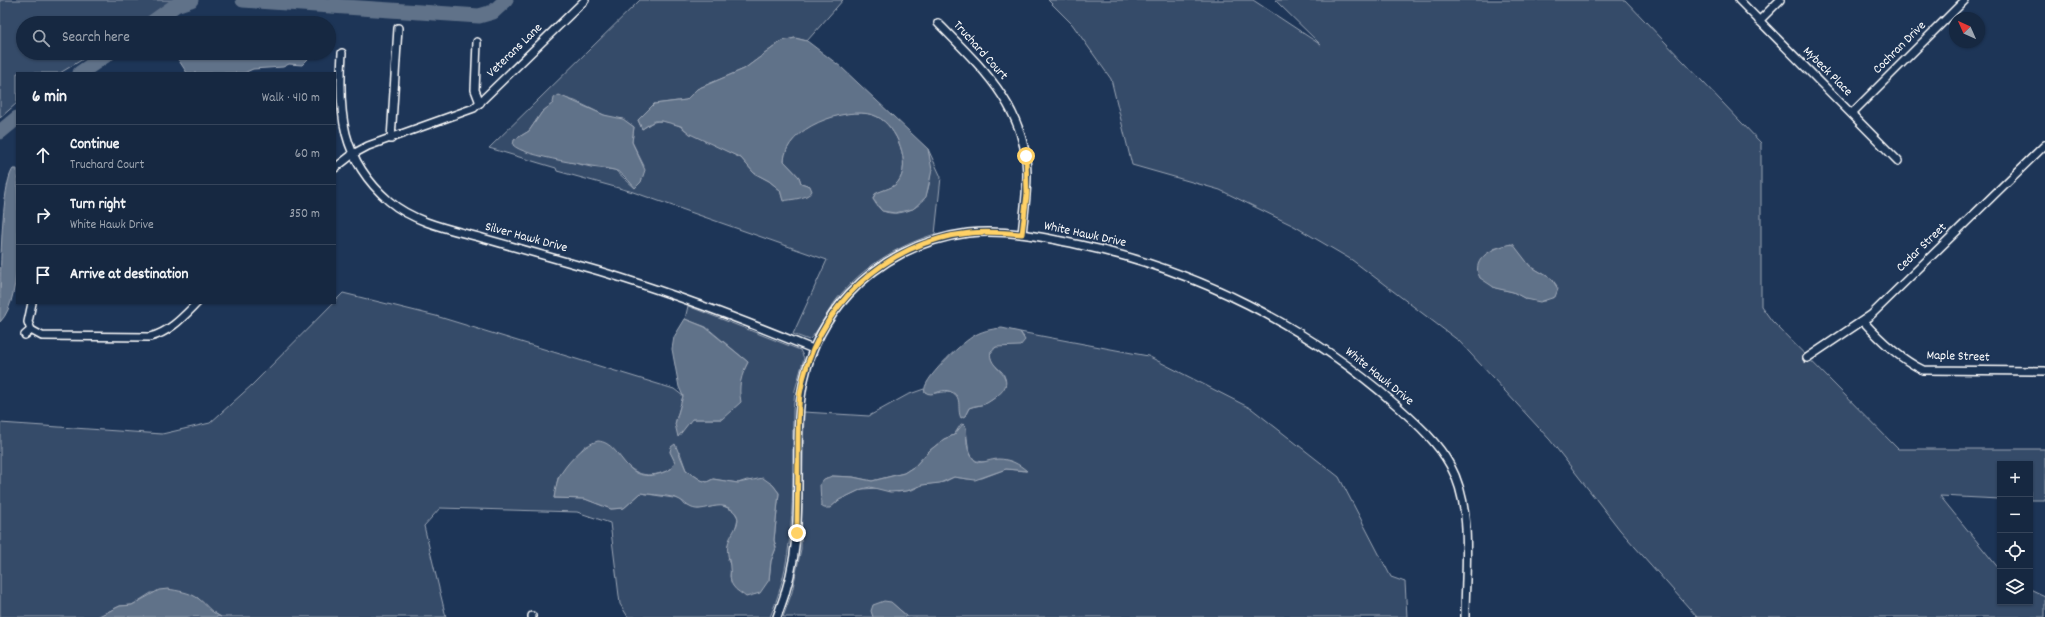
<!DOCTYPE html>
<meta charset="utf-8">
<style>
:root{--surface:#162841;--page:#1f3048;--text:#f1f3f6;--muted:#9ea6b1;--line:#35445a}
body{margin:0;font-family:Dekko,sans-serif;background:var(--page);color:var(--text)}
.controls{position:absolute;right:12px;bottom:12px;display:grid;overflow:hidden;border-radius:0px;box-shadow:0 1px 3px #0004}
.controls button{width:36px;height:36px;display:grid;place-items:center;padding:0;border:0;border-bottom:1px solid var(--line);background:var(--surface);color:var(--text);font:20px sans-serif}
.compass{position:absolute;left:1949px;top:12px;width:36px;height:36px;border-radius:50%;background:var(--surface);box-shadow:0 1px 3px #0004;rotate:315deg}
.stop{position:absolute;width:12px;height:12px;margin:-9px;border:3px solid #ffd166;border-radius:50%;background:#fff}
.stop.end{background:#ffd166;border-color:#fff;box-shadow:0 1px 4px #0008}
.list{margin:0;padding:0;list-style:none}
h2{display:flex;justify-content:space-between;align-items:center;height:52px;margin:0;padding:0 16px;font-size:17px}
h2 small{font-size:13px;font-weight:400;color:var(--muted)}
.list li{display:grid;grid-template-columns:26px 1fr auto;gap:12px;align-items:center;box-sizing:border-box;height:60px;padding:0 16px;border-top:1px solid var(--line)}
.list b{display:block;font-size:15px;white-space:nowrap}
.list p{margin:0;font-size:13px;white-space:nowrap;color:var(--muted)}
.list em{font-size:13px;font-style:normal;color:var(--muted)}
.icon{flex:none;width:22px;height:22px;fill:none;stroke:currentColor;stroke-width:2;stroke-linecap:round;stroke-linejoin:round}
.map{position:relative;flex:none;width:2045px;height:617px;overflow:hidden}
.search{position:absolute;background:var(--surface);box-shadow:0 1px 3px #0004;left:16px;top:16px;width:320px;height:44px;display:flex;align-items:center;gap:10px;box-sizing:border-box;padding:0 14px;border-radius:22px;color:var(--muted);font-size:15px}
.panel{position:absolute;background:var(--surface);box-shadow:0 1px 3px #0004;left:16px;top:72px;width:320px;height:232px;border-radius:0px}
.map>svg:first-child{display:block}
.green{fill:#364b69;stroke:#9aa5b4;fill-rule:evenodd}
.water{fill:#617289;stroke:#a0aab8}
.lines{fill:none;stroke-linecap:round;stroke-linejoin:round}
.river{stroke:#617289;stroke-width:15}
.street-casing{stroke:#fff;stroke-width:10}
.street{stroke:#1d3557;stroke-width:7}
.route{stroke:#ffd166;stroke-width:5}
.labels{text-anchor:middle;dominant-baseline:central;stroke-width:3.5;stroke-linejoin:round;paint-order:stroke}
.street-label{font-size:13px;fill:#fff;stroke:#1d3557}
</style>
<div class="map">
<svg width="2045" height="617" viewBox="0 0 2045 617">
<rect width="100%" height="100%" fill="#1d3557"/>
<filter id="ink" filterUnits="userSpaceOnUse"><feTurbulence type="fractalNoise" baseFrequency=".025" numOctaves="2"/><feDisplacementMap in="SourceGraphic" scale="8" xChannelSelector="R" yChannelSelector="G"/><feConvolveMatrix kernelMatrix="1 2 1 2 8 2 1 2 1" color-interpolation-filters="sRGB"/></filter>
<g filter="url(#ink)">
<g class="green">
<polygon points="0,0 178,0 141,23 23,23 23,53 93,53 60,73 17,73 17,103 0,118"/>
<path d="M640,0H843L807,41L795,38L782,41L744,69L697,89L686,100L654,104L638,120L642,129C646,127 650,123 654,122C662,119 680,124 685,130L741,158L754,173L769,181L780,190L783,200L810,186L801,183L799,177L784,161C785,127 845,106 873,115C894,121 911,159 900,179C895,189 884,189 875,194L873,199C875,203 879,209 883,211C896,217 921,210 926,195C932,180 931,166 928,149L941,177L935,234C897,246 862,267 837,299C828,310 818,332 809,340L793,334L827,260L633,192L557,171L556,168L489,148ZM561,97L575,101L604,115L628,123L634,127L632,142L644,166L635,188L615,170L591,167L522,150L514,140L529,131L542,112Z"/>
<path d="M1048,0H1253L1321,45L1275,0H1625L1761,143V306L1772,321L1898,449H2045V500H2030V464H2000V499L1940,496L2000,570V602H2030V589L2045,596V617H1697L1620,530L1550,440L1459,341L1352,260L1294,226L1220,190L1132,165L1111,79L1072,24ZM1511,244L1530,266L1552,279L1557,286L1545,301L1526,299L1513,292L1493,287V249Z"/>
<path d="M343,293L436,316L674,389L683,396L675,424L692,419H722L739,388L741,376L748,362L706,327L685,319L688,306L800,350L804,358L795,390L793,411C792,480 798,552 770,617H628L620,604L610,523L577,512L440,508L424,526L446,617H221L206,608L198,598L182,592L151,593L132,605L120,606L97,617H0V423L162,434L210,423L252,385ZM585,446L614,450C628,468 639,481 664,472C669,470 674,468 675,462L670,451L680,453L686,470L701,480L707,482L713,479L738,483L747,480L773,485L779,493L774,540L776,548L771,561L769,580L756,594H749L747,597L744,593L738,590L731,581L730,576L731,567L728,560L738,518L734,511L721,505L698,509L685,505L680,499L641,493L624,508L611,509L585,499L554,498L558,478Z"/>
<path d="M1020,332L1148,356L1252,409L1339,477L1391,577L1405,582L1407,617H908L893,604L872,613L873,617H783L792,592L801,549L804,412L869,416L907,395L924,389L925,392C944,397 961,379 960,414L965,416L969,408C974,406 979,406 984,404C996,399 1012,385 1002,372C996,366 991,364 990,354L996,347L1024,337ZM961,424L965,425C968,436 966,448 973,458C979,468 1007,453 1026,471L1006,469L982,478L968,479L954,477L944,482L922,485L912,490L898,492L879,488L862,489L839,500L832,506V476L853,477L872,481L904,473L915,466L929,451L944,439L954,435Z"/>
</g>
<g class="water">
<path d="M795,38L807,41L841,67L928,149L932,170L926,197L913,209L895,213L882,211L873,199L875,194C883,189 895,189 900,179C911,159 894,121 873,115C846,106 785,128 784,161L799,177L801,183L810,186L812,191C808,199 792,199 783,201L780,190L769,181L754,173L741,158L690,134L681,126L662,121H654L642,129L638,120L654,104L686,100L697,89L744,69L782,41Z"/>
<polygon points="174,53 313,53 315,56 310,57 302,65 289,64 283,67 253,69 244,73 187,73"/>
<path d="M559,95L604,115L623,119L634,127L632,142L645,170L641,182L635,188C631,183 621,171 614,170C595,166 524,157 513,145L514,140L529,131L542,112L553,103L554,98Z"/>
<path d="M13,169H17C17,204 25,298 0,322C0,293 0,186 13,169Z"/>
<path d="M1513,244L1530,266L1552,279L1558,289L1555,297L1540,302L1526,299L1513,292L1495,288L1480,278C1469,257 1497,246 1513,244Z"/>
<path d="M685,319L705,327L748,362C741,376 738,386 741,402L722,419H692L678,437L675,424L683,396L679,387L672,349L674,337Z"/>
<path d="M1002,328L1020,332L1025,340L1020,346L996,347L991,351C985,371 1030,377 987,403C981,406 975,405 969,408L965,416L961,418C956,408 964,396 949,391C940,388 933,398 925,392C920,381 962,343 972,337C981,331 991,329 1002,328Z"/>
<path d="M963,424L966,427C967,434 966,441 968,449C976,470 983,460 998,459C1010,459 1019,464 1027,471L1006,469L975,480L954,477L940,483L922,485L907,491L890,492L870,487L862,489L839,500L830,508H824L821,506L820,484L824,479L832,476L853,477L872,481L904,473L915,466L929,451L944,439L954,435Z"/>
<path d="M598,441C625,443 623,493 671,469L675,462L670,452L671,447L675,444L686,470L701,480L707,482L713,479L738,483L763,478L773,485L779,493L774,540L776,548L771,561L769,580L760,593L746,597C743,594 736,591 733,586C729,580 731,575 730,568C730,560 726,553 728,544C731,530 748,519 729,508C718,502 707,510 696,509C688,508 686,503 680,500C673,495 650,495 641,493L624,508L611,509L585,499L554,498C555,492 556,485 558,479C564,466 584,444 598,441Z"/>
<path d="M168,589C178,591 190,592 199,599C208,606 209,611 221,617H97L120,606L132,605L159,590Z"/>
<polygon points="884,601 891,602 908,617 873,617 871,611 873,605"/>
</g>
<g class="lines">
<g class="river">
<polyline points="243,0 479,16 493,12 506,0"/>
<polyline points="151,23 176,5 191,0"/>
<polyline points="80,73 109,53"/>
<polyline points="0,132 17,118"/>
</g>
<defs>
<g id="street">
<polyline points="1739,0 1898,161"/>
<polyline points="1759,21 1780,0"/>
<path d="M938,23C981,67 1026,107 1027,174C1027,194 1024,214 1022,234"/>
<polyline points="477,42 475,90 480,103"/>
<path d="M342,53C338,113 341,159 389,201C416,224 454,230 486,239C524,250 561,260 599,271C672,293 743,320 813,349"/>
<polyline points="1852,113 1965,0"/>
<polyline points="391,139 398,28"/>
<polyline points="335,168 353,154 368,146 474,108 585,0"/>
<path d="M1863,321C1881,341 1899,358 1923,370L2045,371"/>
<polyline points="31,330 28,322 32,303"/>
<path d="M25,335L31,330L42,336L150,337C170,332 183,317 197,303"/>
<polyline points="1807,358 1871,315 2045,145"/>
<polyline points="532,616 532,617"/>
<path d="M777,617C787,591 794,564 796,537C804,446 780,369 849,294C880,260 922,239 968,233C1005,229 1044,237 1080,245C1197,270 1305,325 1395,404C1415,422 1437,441 1450,465C1474,508 1465,569 1465,617"/>
</g>
</defs>
<use href="#street" class="street-casing"/>
<use href="#street" class="street"/>
</g>
</g>
<g class="lines" filter="url(#ink)">
<path class="route" d="M797,533C797,505 798,477 798,448C798,430 798,412 800,394C814,309 885,241 970,233C988,231 1005,233 1022,234L1027,194L1026,156"/>
</g>
<g class="labels">
<g class="street-label">
<text transform="translate(1900 48) rotate(-45)">Cochran Drive</text>
<text transform="translate(515 51) rotate(-44)">Veterans Lane</text>
<text transform="translate(980 51) rotate(48)">Truchard Court</text>
<text transform="translate(1827 72) rotate(45)">Mybeck Place</text>
<text transform="translate(1085 235) rotate(12)">White Hawk Drive</text>
<text transform="translate(526 238) rotate(15)">Silver Hawk Drive</text>
<text transform="translate(1922 248) rotate(-44)">Cedar Street</text>
<text transform="translate(1958 357) rotate(2)">Maple Street</text>
<text transform="translate(1379 377) rotate(39)">White Hawk Drive</text>
</g>
</g>
</svg>
<div class="controls">
<button>+</button>
<button>−</button>
<button><svg class="icon" aria-label="locate" viewBox="0 0 24 24"><circle cx="12" cy="12" r="6"/><path d="M12 2v4M12 18v4M2 12h4M18 12h4"/></svg></button>
<button><svg class="icon" aria-label="layers" viewBox="0 0 24 24"><path d="M12 4l9 5-9 5-9-5zM3 14l9 5 9-5"/></svg></button>
</div>
<svg class="compass" viewBox="-18 -18 36 36"><path d="M0-13l5 13h-10z" fill="#e53935"/><path d="M0 13l5-13h-10z" fill="#9ea6b1"/></svg>
<div class="stop" style="left:1026px;top:156px"></div>
<div class="stop end" style="left:797px;top:533px"></div>
<div class="search"><svg class="icon" aria-label="search" viewBox="0 0 24 24"><circle cx="10" cy="10" r="6"/><path d="M15 15l6 6"/></svg>Search here</div>
<section class="panel">
<h2>6 min<small>Walk · 410 m</small></h2>
<ul class="list">
<li><svg class="icon" aria-label="ahead" viewBox="0 0 24 24"><path d="M12 20V5M6 11l6-6 6 6"/></svg><div><b>Continue</b><p>Truchard Court</p></div><em>60 m</em></li>
<li><svg class="icon" aria-label="right" viewBox="0 0 24 24"><path d="M7 20v-9h11M14 6l5 5-5 5"/></svg><div><b>Turn right</b><p>White Hawk Drive</p></div><em>350 m</em></li>
<li><svg class="icon" aria-label="arrive" viewBox="0 0 24 24"><path d="M6 21V4h12l-3 4 3 4H6"/></svg><div><b>Arrive at destination</b></div></li>
</ul>
</section>
</div>
